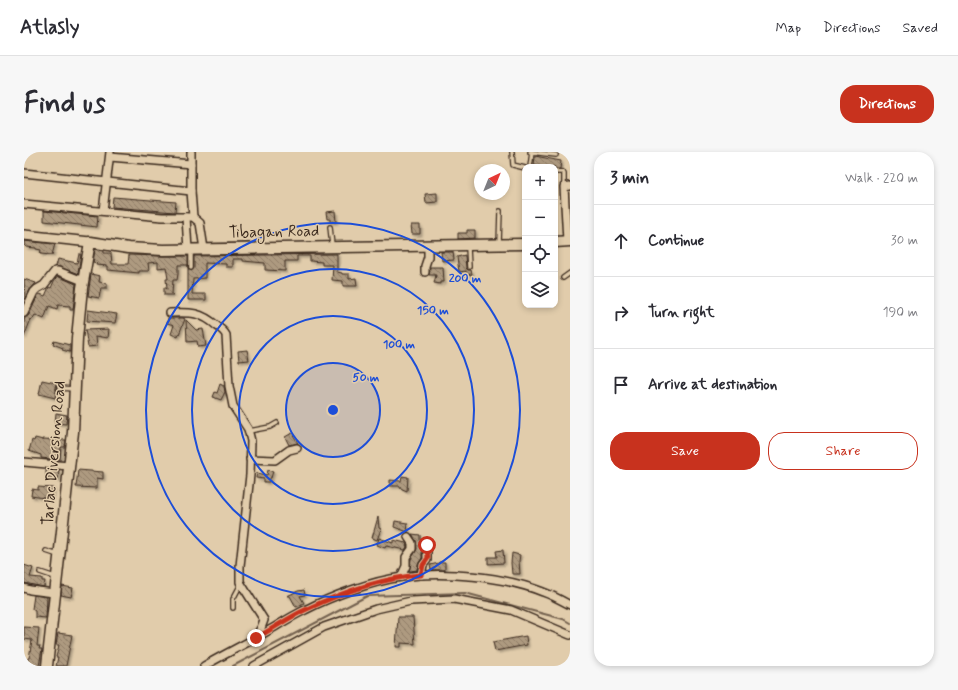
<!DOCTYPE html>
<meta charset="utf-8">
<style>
:root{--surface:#fff;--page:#f7f7f7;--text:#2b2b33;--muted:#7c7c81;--line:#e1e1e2;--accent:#c8321e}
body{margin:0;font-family:Mynerve,sans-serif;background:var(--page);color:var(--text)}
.controls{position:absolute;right:12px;top:12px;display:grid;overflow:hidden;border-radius:8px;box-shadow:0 2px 6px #0003}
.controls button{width:36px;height:36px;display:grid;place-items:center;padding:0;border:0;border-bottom:1px solid var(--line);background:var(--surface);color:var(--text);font:20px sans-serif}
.compass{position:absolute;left:450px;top:12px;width:36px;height:36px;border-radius:50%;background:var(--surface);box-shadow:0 2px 6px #0003;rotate:43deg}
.stop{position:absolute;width:12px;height:12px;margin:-9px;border:3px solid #c8321e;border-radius:50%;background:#fff}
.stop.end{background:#c8321e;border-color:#fff;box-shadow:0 1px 4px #0008}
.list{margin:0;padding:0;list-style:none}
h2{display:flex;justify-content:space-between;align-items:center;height:52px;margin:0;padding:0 16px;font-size:17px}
h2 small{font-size:13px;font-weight:400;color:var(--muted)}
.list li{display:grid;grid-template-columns:26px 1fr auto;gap:12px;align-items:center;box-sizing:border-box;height:72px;padding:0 16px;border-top:1px solid var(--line)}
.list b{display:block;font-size:15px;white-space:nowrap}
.list em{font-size:13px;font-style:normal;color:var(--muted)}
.actions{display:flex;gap:8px;padding:12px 16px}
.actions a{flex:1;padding:9px 0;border:1px solid var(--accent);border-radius:16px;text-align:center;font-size:14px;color:var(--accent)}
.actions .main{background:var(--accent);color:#fff}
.icon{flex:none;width:22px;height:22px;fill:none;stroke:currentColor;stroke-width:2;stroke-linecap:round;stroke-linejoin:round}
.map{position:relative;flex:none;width:546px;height:514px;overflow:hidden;border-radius:16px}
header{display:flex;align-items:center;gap:24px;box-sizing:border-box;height:56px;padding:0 20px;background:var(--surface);border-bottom:1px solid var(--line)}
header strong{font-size:19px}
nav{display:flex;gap:22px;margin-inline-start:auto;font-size:14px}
.intro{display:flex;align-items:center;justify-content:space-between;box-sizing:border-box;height:96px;padding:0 24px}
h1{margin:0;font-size:28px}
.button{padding:10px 18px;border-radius:16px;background:var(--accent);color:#fff;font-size:14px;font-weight:700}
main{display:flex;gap:24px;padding:0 24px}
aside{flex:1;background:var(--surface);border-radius:16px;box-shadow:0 2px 6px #0003}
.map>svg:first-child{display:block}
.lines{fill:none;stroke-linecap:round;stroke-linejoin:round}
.stream{stroke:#73614e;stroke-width:2}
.building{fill:url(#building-back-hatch);stroke:#3b2a1e;filter:url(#shadow)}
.service-casing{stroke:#3b2a1e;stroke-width:6}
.minor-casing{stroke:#3b2a1e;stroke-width:10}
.tertiary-casing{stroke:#3b2a1e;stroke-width:12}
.secondary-casing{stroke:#3b2a1e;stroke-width:13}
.service{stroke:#e1ccab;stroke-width:3.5}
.minor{stroke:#e1ccab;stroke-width:7}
.tertiary{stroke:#e1ccab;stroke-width:9}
.secondary{stroke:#e1ccab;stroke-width:10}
.route{stroke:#c8321e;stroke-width:5}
.ring{fill:none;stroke:#1d4ed8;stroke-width:2}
.labels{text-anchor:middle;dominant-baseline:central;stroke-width:3;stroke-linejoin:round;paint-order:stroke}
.street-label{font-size:16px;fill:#3b2a1e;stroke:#e1ccab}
.centre{fill:#1d4ed8;stroke:#e1ccab;stroke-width:2}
.ring-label{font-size:12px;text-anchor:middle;font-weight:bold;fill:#1d4ed8;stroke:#e1ccab;stroke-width:3;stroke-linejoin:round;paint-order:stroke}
</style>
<header>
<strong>Atlasly</strong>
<nav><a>Map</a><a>Directions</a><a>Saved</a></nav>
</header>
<div class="intro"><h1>Find us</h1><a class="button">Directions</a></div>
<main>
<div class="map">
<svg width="546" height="514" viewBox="0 0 546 514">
<defs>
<pattern id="building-back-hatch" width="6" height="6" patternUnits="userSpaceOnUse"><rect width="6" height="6" fill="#ae9a80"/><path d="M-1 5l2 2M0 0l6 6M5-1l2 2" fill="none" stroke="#8f7e68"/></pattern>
<filter id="shadow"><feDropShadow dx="2" dy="2" stdDeviation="1" flood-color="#0004"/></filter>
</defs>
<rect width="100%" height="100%" fill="#e1ccab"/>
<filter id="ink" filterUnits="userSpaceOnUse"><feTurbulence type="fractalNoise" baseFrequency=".025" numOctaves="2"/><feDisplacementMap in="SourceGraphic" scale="8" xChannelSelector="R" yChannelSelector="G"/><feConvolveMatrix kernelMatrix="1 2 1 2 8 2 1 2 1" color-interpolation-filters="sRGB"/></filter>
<g filter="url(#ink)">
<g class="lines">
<polyline class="stream" points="209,514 343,444 441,441 539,467 546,471"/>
</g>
<g class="building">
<polygon points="511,4 537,9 536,17 531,17 531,15 518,15 510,13"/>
<polygon points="413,41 413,50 402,51 401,42"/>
<polygon points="89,45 152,50 151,60 88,55"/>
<polygon points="20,59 74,64 73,75 20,69"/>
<polygon points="311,59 312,70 306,70 306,67 303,67 302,60"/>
<polygon points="387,73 396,73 396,82 388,82"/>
<polygon points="443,78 451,78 451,86 434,87 434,81 443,81"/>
<polygon points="0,89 31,92 28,103 16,102 17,98 12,97 12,96 2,95 0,93"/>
<polygon points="71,97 80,99 80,101 87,101 88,112 104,112 105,103 139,104 164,104 164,116 167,119 170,116 170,104 313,102 313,120 318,121 318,122 325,122 325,127 332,126 333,134 319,134 319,129 308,128 309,113 298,113 298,110 286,109 286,104 273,104 273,109 261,109 261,119 241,118 241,111 219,109 219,107 209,107 209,115 202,115 202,112 181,111 181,126 169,127 168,142 182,142 182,148 164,148 164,113 154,113 154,122 153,128 149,128 148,142 150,143 140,143 140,135 143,137 142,127 144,127 142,115 134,116 134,110 124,111 125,119 115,119 115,121 84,118 84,114 72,113 73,111 69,110"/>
<polygon points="417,100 429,100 430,108 418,109"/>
<polygon points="55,102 57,102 54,122 32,114 34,107 53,111"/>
<polygon points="441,103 442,116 444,118 447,118 448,122 442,123 442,119 435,120 433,105"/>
<polygon points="406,115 419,115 420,130 416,130 416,132 410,131 412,123 405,123"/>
<polygon points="67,122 76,124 75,130 83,131 83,136 77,136 75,146 64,144"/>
<polygon points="33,124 52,132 49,158 46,158 46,154 34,153 33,157 25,154 20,167 11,163 8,168 7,167 0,185 0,169 1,166 5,163 14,143 16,142 21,144 25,135 27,136 30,129"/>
<polygon points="0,127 12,131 6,138 1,148"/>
<polygon points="64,158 93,162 91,171 63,169"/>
<polygon points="144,166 159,166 161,167 154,185 147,182 150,173 143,171"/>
<polygon points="162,168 172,178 179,177 182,194 174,195 173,189 163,190"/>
<polygon points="85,177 84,186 72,184 73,194 64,195 61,178"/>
<polygon points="30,189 46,193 46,200 38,198 39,196 29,192"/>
<polygon points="223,198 225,208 215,209 214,199"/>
<polygon points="18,228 32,231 31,236 32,238 31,246 15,242"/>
<polygon points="196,232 200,234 201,240 197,248 189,245 191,240 193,241"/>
<polygon points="32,261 43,263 42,272 31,271"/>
<polygon points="268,281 274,291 265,293 261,285"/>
<polygon points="11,286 19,288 19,287 42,288 41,295 37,295 36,308 17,306 17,303 5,299 8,288 10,289"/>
<polygon points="22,317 35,318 34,327 22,325"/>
<polygon points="54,318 79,320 79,327 73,326 73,336 52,335"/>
<polygon points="244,318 249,319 247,326 246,326 245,330 240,330 240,327 232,326 233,321 243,323"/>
<polygon points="378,324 384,325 383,339 376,336 376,334 366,334 366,328 377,329"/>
<polygon points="14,335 29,336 27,347 7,344 8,337 14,338"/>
<polygon points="354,365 355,376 357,377 353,388 348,386"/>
<polygon points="371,369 383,371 384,380 370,375"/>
<polygon points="388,382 396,383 396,388 400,389 398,393 398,406 394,412 393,418 387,419 385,419 387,407 393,397 392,389"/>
<polygon points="355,386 369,391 369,388 382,391 383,395 381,398 362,394 361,396 353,393"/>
<polygon points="479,398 480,411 464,412 464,405 473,405 472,399"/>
<polygon points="488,401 496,403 495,409 496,422 488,422 487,411"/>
<polygon points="415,410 421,410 421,418 407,418 406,413 415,411"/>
<polygon points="0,413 9,416 6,425 18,426 18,429 21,429 20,435 0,431"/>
<polygon points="38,434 49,436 47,445 37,443"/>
<polygon points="280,438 281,443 276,444 280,451 272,455 266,444 263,444 274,439"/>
<polygon points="10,443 23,445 22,466 11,465 11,459 8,457"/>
<polygon points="374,465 389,465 391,492 377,491 377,495 372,495"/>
<polygon points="0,475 15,476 13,494 16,494 15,497 18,497 15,514 3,513 4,506 5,506 8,488 0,487"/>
<polygon points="34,481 48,483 42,514 32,514 34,505 32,505 35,493 32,493"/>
<polygon points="502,484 503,493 471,499 469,490"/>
</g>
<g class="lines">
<defs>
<g id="service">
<polyline points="488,0 489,13 501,16"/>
<polyline points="506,0 532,3"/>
<polyline points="506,15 508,0"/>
<polyline points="531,20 539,20 540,22 540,35"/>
<polyline points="306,75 308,93"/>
<polyline points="475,92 476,59"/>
<polyline points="444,95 445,115"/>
<polyline points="167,116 167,99"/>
<polyline points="539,126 546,121"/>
<polyline points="35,236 50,237"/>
<polyline points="225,279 246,275 253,271"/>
<polyline points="22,399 34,403"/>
<polyline points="16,420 31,425"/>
<polyline points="209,456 209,447 217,432"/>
</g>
<g id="minor">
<polyline points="167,0 167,39 169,65"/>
<polyline points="86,5 167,12"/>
<polyline points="0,21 167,39"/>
<polyline points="0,52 138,65 169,65 176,71 180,97"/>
<polyline points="79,59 86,0"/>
<polyline points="162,65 164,98"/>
<polyline points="543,89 540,35 546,34"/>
<polyline points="401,120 401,114 404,105 404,94"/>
<polyline points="0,161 10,140 13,137 20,133 31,119 34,119 59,129"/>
<path d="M146,161C167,160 177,160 193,174C197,177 200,179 202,183L205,234L209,254L224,277L227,289L226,323L216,414V430L240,468L237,476L232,485"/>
<polyline points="226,307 251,308 265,298 273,296"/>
<polyline points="0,310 45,314"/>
<polyline points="397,423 399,413 403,408 403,393"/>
<polyline points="377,425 382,414 382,405 388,397 388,391 384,385"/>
<polyline points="0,436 6,438 30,441"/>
<path d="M180,514C201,502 223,491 244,479C256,472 268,464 281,458C308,444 348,429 378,425C420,419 479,424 519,440C528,443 537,448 546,453"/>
<polyline points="230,514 300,475 352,457 387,449 430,447 487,458 546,483"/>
</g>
<polyline id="tertiary" points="0,83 66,90"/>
<g id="secondary">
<polyline points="531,90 546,89"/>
<polyline points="23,514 49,280 53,186 58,136 66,90 104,96 139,98 501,92"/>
</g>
</defs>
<use href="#service" class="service-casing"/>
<use href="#minor" class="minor-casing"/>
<use href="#tertiary" class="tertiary-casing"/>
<use href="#secondary" class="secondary-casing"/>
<use href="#service" class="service"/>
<use href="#minor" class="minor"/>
<use href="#tertiary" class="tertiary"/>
<use href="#secondary" class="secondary"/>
</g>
</g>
<g class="lines" filter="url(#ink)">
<path class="route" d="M232,486C249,477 265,465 283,457C319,440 357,426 397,423L399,413L404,406L403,393"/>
</g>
<circle cx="309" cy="258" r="47" fill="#1d4ed8" fill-opacity=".12"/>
<g class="ring">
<circle cx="309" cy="258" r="47"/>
<circle cx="309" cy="258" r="94"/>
<circle cx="309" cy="258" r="141"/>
<circle cx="309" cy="258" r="187"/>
</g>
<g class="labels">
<g class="street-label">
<text transform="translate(250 80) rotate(-1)">Tibagan Road</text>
<text transform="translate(30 301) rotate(-85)">Tarlac Diversion Road</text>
</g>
</g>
<circle cx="309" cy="258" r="6" class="centre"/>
<g class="ring-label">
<text x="441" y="130">200 m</text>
<text x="409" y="162">150 m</text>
<text x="375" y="196">100 m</text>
<text x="342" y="229">50 m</text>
</g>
</svg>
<div class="controls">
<button>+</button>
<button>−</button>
<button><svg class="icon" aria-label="locate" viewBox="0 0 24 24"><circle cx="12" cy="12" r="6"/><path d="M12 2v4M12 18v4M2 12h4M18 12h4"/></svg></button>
<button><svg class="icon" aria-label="layers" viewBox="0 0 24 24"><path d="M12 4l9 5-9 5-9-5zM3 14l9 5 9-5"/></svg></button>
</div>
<svg class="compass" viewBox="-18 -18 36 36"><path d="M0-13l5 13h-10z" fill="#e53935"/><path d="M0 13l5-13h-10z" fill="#7c7c81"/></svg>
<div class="stop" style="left:403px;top:393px"></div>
<div class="stop end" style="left:232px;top:486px"></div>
</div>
<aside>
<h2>3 min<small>Walk · 220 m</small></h2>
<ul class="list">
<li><svg class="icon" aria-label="ahead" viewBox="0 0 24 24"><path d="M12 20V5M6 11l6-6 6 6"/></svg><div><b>Continue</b></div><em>30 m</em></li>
<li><svg class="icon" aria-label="right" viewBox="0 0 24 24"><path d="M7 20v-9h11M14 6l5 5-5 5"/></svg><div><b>Turn right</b></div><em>190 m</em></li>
<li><svg class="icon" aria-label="arrive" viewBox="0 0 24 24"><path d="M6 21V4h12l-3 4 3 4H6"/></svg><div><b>Arrive at destination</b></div></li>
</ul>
<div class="actions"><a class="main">Save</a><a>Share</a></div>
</aside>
</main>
